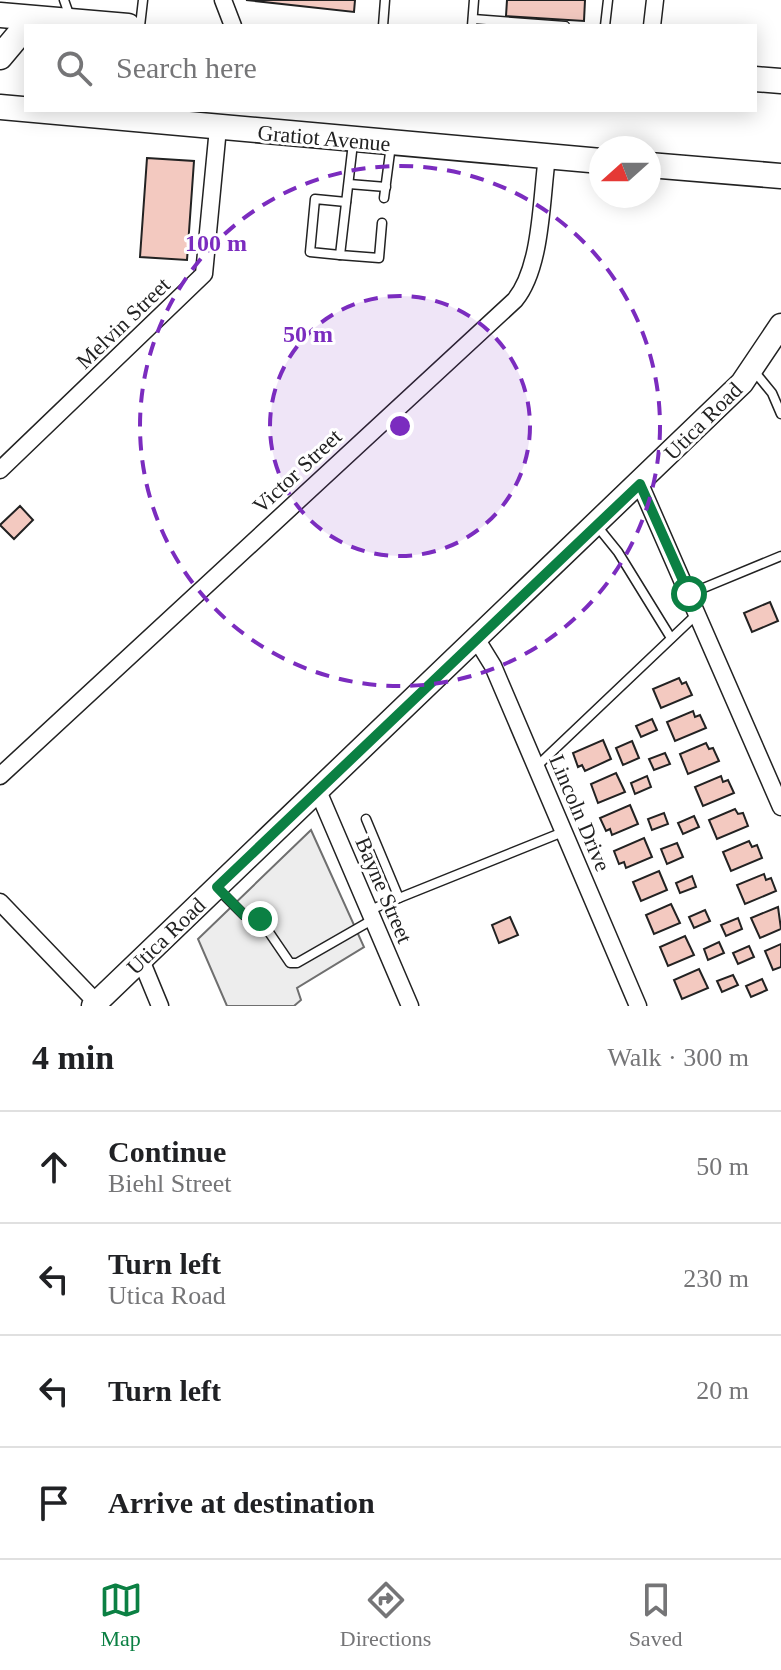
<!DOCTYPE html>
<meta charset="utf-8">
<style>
:root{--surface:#fff;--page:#f2f2f2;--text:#202124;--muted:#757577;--line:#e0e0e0;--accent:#0b8043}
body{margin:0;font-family:"Times New Roman",serif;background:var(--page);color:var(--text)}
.compass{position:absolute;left:589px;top:136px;width:72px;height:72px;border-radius:50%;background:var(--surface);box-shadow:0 4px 20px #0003;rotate:249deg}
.stop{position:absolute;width:24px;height:24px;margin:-18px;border:6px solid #0b8043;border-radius:50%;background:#fff}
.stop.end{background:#0b8043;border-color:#fff;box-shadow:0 2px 8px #0008}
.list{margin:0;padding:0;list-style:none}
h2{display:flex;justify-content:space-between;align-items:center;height:104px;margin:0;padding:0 32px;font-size:34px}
h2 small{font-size:26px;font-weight:400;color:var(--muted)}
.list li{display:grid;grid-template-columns:52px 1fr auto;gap:24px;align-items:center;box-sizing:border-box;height:112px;padding:0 32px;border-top:2px solid var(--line)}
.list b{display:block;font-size:30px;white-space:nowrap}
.list p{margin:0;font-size:26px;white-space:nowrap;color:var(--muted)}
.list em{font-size:26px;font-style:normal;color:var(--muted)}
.icon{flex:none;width:44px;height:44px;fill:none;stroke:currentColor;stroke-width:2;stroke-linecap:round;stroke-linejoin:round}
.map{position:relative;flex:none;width:781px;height:1006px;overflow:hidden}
.search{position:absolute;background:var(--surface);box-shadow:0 4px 20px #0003;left:24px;right:24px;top:24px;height:88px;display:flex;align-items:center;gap:20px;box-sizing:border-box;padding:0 28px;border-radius:0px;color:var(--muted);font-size:30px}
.sheet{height:552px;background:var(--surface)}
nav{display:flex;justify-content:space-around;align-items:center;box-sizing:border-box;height:112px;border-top:2px solid var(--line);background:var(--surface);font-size:22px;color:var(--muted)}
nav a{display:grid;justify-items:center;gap:4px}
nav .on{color:var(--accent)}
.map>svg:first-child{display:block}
.parking{fill:#ededed;stroke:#6f6f6f;stroke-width:2}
.building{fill:#f3c9c0;stroke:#222;stroke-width:2}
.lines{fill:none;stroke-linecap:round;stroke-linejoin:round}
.lane-casing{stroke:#222;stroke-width:11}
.street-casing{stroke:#222;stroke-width:19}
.secondary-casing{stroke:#222;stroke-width:25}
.primary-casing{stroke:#222;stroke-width:27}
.lane{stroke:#fff;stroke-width:8}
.street{stroke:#fff;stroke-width:16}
.secondary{stroke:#fff;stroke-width:22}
.primary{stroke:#fff;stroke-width:24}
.route{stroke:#0b8043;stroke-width:10}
.ring{fill:none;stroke:#7b2cbf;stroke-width:4;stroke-dasharray:14 10}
.labels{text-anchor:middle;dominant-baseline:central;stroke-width:6;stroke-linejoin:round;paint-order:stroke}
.street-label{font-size:22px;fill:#222;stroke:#fff}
.centre{fill:#7b2cbf;stroke:#fff;stroke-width:4}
.ring-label{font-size:24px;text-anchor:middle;font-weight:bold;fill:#7b2cbf;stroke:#fff;stroke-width:6;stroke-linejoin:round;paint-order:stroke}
</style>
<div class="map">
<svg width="781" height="1006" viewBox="0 0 781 1006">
<rect width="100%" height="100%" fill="#fff"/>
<polygon class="parking" points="311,830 364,947 297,988 301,1000 294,1006 227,1006 198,939"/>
<g class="building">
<polygon points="246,0 355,0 354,12"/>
<polygon points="507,0 585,0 584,21 506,16"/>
<polygon points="147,158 194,161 187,260 140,257"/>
<polygon points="20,506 33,520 14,539 0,525"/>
<polygon points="770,602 778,621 752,632 744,613"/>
<polygon points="679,678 682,684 686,682 692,695 661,708 653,689"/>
<polygon points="693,711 695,717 700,715 706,728 675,741 667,722"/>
<polygon points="652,719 657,730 641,737 636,726"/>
<polygon points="603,740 611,759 585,771 582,765 578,767 573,753"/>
<polygon points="632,741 639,758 623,765 616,748"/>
<polygon points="706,743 709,749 713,748 719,761 688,774 680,754"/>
<polygon points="665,753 670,764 654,770 649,759"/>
<polygon points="616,773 625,792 598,803 591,784"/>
<polygon points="647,776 651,787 635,794 631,783"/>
<polygon points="721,776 723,782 728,780 734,793 703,806 695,787"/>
<polygon points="630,805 638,824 612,835 610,829 606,831 600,818"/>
<polygon points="735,809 738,814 743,813 748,826 717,839 709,820"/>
<polygon points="664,813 668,824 652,830 648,819"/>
<polygon points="694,816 699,827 683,834 678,823"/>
<polygon points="644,838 652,857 626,868 624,862 619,864 614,851"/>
<polygon points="749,841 752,847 757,845 762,858 731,871 723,852"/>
<polygon points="677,843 683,857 667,864 661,849"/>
<polygon points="659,871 667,890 641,901 633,882"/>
<polygon points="764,874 766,880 771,878 776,891 745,904 737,885"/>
<polygon points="692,876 696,887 680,893 676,883"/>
<polygon points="671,904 680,923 654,934 646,915"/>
<polygon points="778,907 781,929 760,938 751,918"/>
<polygon points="705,910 710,921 694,928 689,917"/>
<polygon points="510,917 518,935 499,943 492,925"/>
<polygon points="738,918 742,929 726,936 721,925"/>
<polygon points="685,936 694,955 668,966 660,947"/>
<polygon points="719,942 724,953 708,960 704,949"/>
<polygon points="781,944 781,967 773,970 765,951"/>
<polygon points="749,946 754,957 738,964 733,953"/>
<polygon points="699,969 708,988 682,999 674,980"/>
<polygon points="733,975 738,985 722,992 717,981"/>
<polygon points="762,979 767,990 751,997 746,986"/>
</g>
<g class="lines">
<defs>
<g id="lane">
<polyline points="64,0 70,17"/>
<polyline points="473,19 565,26"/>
<polyline points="140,26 143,0"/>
<polyline points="383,26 385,0"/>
<polyline points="472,26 474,0"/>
<polyline points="605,26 608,0"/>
<polyline points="353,143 340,255 379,258 382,223"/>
<polyline points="349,184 386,187"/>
<polyline points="384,198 391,145"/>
<polyline points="340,255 310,252 315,199 346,202"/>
<polyline points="754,371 772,393 781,414"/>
<polyline points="597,526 618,552 671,638"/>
<polyline points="689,594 781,556"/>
<polyline points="536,767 697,614"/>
<polyline points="366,819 399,898 370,910"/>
<polyline points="217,888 244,915 260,919 290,963 297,963 372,920"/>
<polyline points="399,898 563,832"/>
</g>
<g id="street">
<polyline points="223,0 233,26"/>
<polyline points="652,26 655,0"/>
<polyline points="0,470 204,274 218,128"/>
<polyline points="640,484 781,807"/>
<polyline points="477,640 493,666 638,1006"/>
<path d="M0,776L515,300C542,267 541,199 547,157"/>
<polyline points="318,791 410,1006"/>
<polyline points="0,902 96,1002"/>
<polyline points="141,960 160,1006"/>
</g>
<polyline id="secondary" points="93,1006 742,383 781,325"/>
<g id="primary">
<polyline points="0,15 128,26"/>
<polyline points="0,57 26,26"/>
<polyline points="755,79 781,81"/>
<polyline points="0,107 601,161"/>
<polyline points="649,165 781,176"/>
</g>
</defs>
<use href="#lane" class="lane-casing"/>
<use href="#street" class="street-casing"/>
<use href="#secondary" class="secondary-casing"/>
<use href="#primary" class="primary-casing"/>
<use href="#lane" class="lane"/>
<use href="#street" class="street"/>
<use href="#secondary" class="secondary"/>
<use href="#primary" class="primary"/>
</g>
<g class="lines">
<polyline class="route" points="260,919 244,915 217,887 640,484 689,594"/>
</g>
<circle cx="400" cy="426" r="130" fill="#7b2cbf" fill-opacity=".12"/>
<g class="ring">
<circle cx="400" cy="426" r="130"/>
<circle cx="400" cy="426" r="260"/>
</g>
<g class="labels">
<g class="street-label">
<text transform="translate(324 138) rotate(5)">Gratiot Avenue</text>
<text transform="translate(123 323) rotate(-44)">Melvin Street</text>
<text transform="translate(703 421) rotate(-45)">Utica Road</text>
<text transform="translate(297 471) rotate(-43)">Victor Street</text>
<text transform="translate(580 813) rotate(67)">Lincoln Drive</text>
<text transform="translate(384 890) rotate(67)">Bayne Street</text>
<text transform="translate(166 936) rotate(-44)">Utica Road</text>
</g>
</g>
<circle cx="400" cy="426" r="12" class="centre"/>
<g class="ring-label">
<text x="216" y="251">100 m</text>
<text x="308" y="342">50 m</text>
</g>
</svg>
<svg class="compass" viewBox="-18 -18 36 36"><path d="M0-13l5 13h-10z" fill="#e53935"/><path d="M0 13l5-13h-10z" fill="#757577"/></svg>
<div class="stop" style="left:689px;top:594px"></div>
<div class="stop end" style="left:260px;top:919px"></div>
<div class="search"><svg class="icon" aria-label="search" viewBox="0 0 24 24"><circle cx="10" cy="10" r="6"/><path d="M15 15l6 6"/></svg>Search here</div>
</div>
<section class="sheet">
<h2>4 min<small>Walk · 300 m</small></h2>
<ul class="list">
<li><svg class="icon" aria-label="ahead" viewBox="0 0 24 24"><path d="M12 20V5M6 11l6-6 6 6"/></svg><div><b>Continue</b><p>Biehl Street</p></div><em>50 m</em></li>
<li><svg class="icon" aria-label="left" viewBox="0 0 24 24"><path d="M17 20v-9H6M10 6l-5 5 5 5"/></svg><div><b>Turn left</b><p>Utica Road</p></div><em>230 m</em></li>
<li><svg class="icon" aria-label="left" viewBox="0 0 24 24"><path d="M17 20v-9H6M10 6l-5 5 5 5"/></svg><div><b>Turn left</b></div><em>20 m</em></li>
<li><svg class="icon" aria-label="arrive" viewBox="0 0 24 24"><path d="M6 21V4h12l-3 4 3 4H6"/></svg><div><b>Arrive at destination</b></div></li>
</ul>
</section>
<nav>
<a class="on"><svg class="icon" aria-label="map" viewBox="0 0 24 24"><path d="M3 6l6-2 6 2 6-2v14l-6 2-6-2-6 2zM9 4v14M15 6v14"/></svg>Map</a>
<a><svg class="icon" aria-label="directions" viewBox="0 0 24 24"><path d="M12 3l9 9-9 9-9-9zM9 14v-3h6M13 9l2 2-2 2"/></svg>Directions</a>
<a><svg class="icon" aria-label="saved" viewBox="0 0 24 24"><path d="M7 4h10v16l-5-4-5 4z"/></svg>Saved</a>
</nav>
